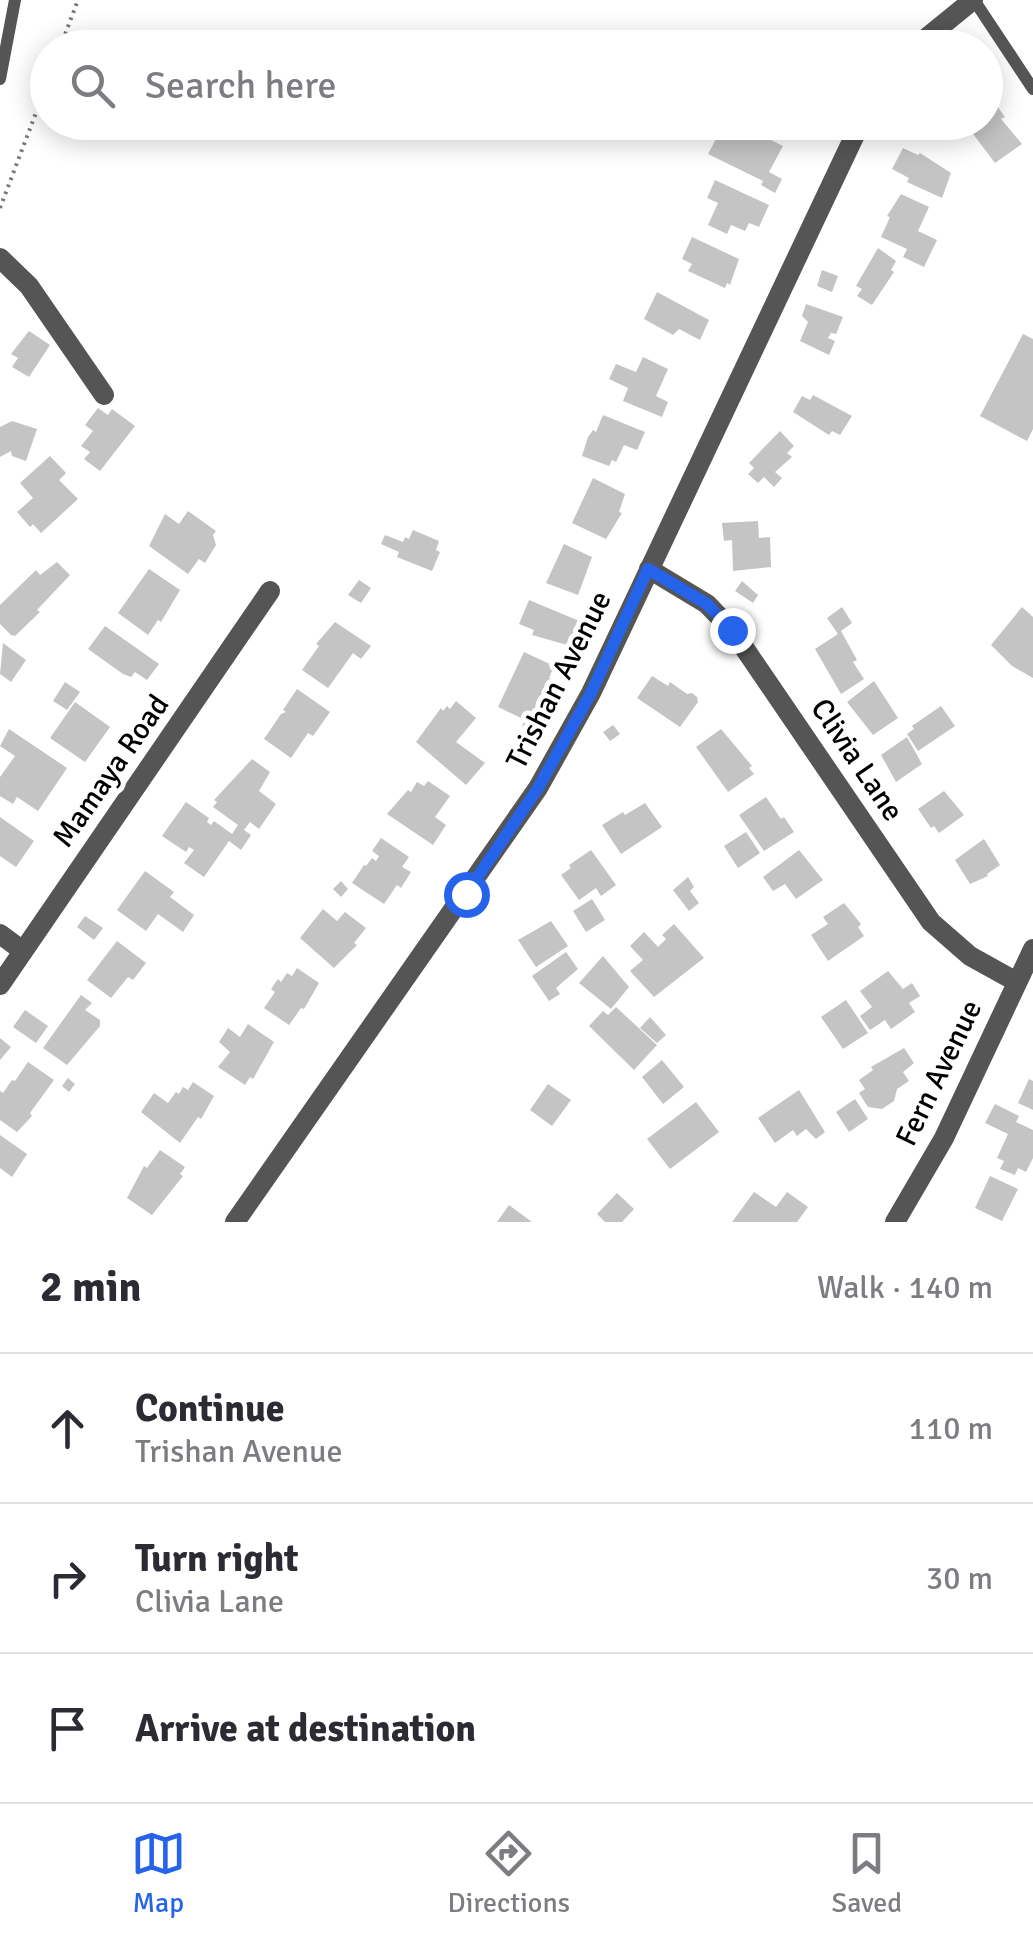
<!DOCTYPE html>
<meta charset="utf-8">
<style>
:root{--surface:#fff;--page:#f2f2f3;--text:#2b2b33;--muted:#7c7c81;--line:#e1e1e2;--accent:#2563eb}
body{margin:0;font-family:Signika,sans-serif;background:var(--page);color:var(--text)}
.stop{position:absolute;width:30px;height:30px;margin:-22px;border:8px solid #2563eb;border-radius:50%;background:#fff}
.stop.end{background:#2563eb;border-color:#fff;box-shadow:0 2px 10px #0008}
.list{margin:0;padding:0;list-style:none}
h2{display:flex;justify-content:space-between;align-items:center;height:130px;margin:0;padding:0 40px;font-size:42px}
h2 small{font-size:32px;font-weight:400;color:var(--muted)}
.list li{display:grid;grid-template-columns:65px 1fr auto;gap:30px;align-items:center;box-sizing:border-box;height:150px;padding:0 40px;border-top:2px solid var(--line)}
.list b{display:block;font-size:38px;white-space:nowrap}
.list p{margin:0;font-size:32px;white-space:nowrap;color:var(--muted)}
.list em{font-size:32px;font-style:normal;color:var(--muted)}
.icon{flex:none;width:55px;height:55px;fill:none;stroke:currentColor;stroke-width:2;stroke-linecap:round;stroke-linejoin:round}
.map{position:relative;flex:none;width:1033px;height:1222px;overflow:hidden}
.search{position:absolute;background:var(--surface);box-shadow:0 5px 25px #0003;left:30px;right:30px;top:30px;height:110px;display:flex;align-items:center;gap:25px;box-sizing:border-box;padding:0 35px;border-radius:55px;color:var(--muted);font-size:38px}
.sheet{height:580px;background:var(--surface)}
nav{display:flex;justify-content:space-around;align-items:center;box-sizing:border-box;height:140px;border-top:2px solid var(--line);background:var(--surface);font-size:28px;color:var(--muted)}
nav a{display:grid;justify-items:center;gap:5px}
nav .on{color:var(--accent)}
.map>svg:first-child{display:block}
.building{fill:#c4c4c4}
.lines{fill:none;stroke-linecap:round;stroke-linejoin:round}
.path{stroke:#777;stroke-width:4;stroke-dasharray:2.5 5;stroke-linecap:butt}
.service{stroke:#555;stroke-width:12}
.minor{stroke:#555;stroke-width:20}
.route{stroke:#2563eb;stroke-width:12}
.labels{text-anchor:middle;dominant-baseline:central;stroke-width:10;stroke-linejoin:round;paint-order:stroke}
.street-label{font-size:30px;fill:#000;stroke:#fff}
</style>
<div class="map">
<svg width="1033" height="1222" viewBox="0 0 1033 1222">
<rect width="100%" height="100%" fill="#fff"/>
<g class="building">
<polygon points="986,97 988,101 992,99 1005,117 1001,119 1022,144 995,163 967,126 967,122 986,122"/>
<polygon points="725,122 752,122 745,136 749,138 753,131 783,146 769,172 782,179 775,193 761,185 763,181 708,154"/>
<polygon points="903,148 918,155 920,153 951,173 942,198 907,182 909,178 892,169"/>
<polygon points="715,180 769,205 759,227 749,223 745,231 731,225 727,234 708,225 718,203 707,198"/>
<polygon points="901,194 929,207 918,231 937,240 924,267 903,257 907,249 881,237 890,217 887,216"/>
<polygon points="692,237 739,259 730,285 727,283 725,288 688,271 692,264 682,259"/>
<polygon points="878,248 896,261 891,270 894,272 872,305 857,296 862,289 856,286"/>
<polygon points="822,270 838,276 832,292 817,286"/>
<polygon points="657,292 709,320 700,340 679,329 673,335 644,319"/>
<polygon points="806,304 843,317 836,334 831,333 828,338 835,341 829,355 800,341 808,322 802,316"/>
<polygon points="29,331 50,345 29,377 12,367 18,358 11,354"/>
<polygon points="1023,334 1033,339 1033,429 1027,441 980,416"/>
<polygon points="643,357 668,369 656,396 668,402 662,417 623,401 628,388 609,379 616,364 636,372"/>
<polygon points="813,395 852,416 840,435 832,431 829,435 793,412 802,396 810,400"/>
<polygon points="98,408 108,415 112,409 135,426 100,471 84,459 90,452 81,446 93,431 85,425"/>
<polygon points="603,415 645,432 637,450 624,445 616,462 612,460 609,466 582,456 588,437 593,430 596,432"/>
<polygon points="12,421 37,429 26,461 12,456 11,451 0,457 0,427"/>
<polygon points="780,431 794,446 787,453 792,457 775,472 782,478 774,487 764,477 758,483 748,474 754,468 749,463"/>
<polygon points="50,456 66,473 59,480 78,499 41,533 33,524 30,527 17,512 33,498 20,483"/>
<polygon points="593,478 625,494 619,512 622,513 606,539 572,523"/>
<polygon points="188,511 216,531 213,535 216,545 205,563 199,559 188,574 149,546 165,514 179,524"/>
<polygon points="758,521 759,538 770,537 771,567 733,571 732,540 724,541 722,523"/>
<polygon points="413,530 439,541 436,550 440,552 432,571 397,557 399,552 381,544 385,535 403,542 405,537 409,539"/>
<polygon points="564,544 592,557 578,595 546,583"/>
<polygon points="57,562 70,575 37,610 40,612 15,636 11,635 0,624 0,605 36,570 40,575"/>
<polygon points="149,569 180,590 161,622 158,620 148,635 118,613"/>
<polygon points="359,580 371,588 361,603 348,595"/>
<polygon points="742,581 758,595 753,603 735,591"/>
<polygon points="529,600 584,623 574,647 532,635 534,630 519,624"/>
<polygon points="842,607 852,623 841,631 857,660 853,662 864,679 841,694 815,649 838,634 827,618"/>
<polygon points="1022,607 1033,617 1033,678 1012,666 991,645"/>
<polygon points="335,622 371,646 361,659 353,653 328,688 302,670 319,646 316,644"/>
<polygon points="105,626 159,664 147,680 135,672 131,677 123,674 88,649"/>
<polygon points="3,643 26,660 11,682 0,674"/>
<polygon points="524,652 554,666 549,678 554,680 546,695 554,699 538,734 522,726 525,720 498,707"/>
<polygon points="652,676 668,686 670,682 687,694 692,693 697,697 698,702 680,727 637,698"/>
<polygon points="874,681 898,718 873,735 847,702"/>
<polygon points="65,682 80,692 67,710 53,701"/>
<polygon points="297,689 330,712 313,736 308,733 291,758 264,739 281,714 286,712 283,710"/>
<polygon points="456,701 476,718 456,742 485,763 466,785 416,742 441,708 443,711 447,706 450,709"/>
<polygon points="75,702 110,727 85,762 50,738"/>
<polygon points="941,706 955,726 918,751 907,734 914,729 912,726"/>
<polygon points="613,725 620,734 610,741 603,732"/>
<polygon points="9,729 67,768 38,811 17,797 13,804 0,796 0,777 15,756 0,746"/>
<polygon points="721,729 752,766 749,768 754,774 728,792 696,747"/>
<polygon points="907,737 922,764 896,782 881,755"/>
<polygon points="252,759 270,772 259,791 276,804 259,829 250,822 244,830 251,835 241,850 229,841 204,877 184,863 194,850 189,847 186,852 162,836 186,802 209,818 207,822 211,825 214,821 232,834 238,825 213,807 217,802 214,800"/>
<polygon points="428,781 450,796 435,817 446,825 433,845 387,814 408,790 411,792 417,782 424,786"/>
<polygon points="944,791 964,815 939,833 934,826 931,828 918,809"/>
<polygon points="766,797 781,819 784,817 794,832 764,851 739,815"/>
<polygon points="645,803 662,827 621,854 602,825 623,812 625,815"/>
<polygon points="0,817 34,841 16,867 0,856"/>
<polygon points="746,832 760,853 738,868 724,846"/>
<polygon points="381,838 409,857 402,867 411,872 401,888 397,885 384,904 352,883 364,865 366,866 372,858 376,861 379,856 372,851"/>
<polygon points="984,839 1000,865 987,874 988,876 970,884 955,860"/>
<polygon points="591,850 616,885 601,896 596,888 579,900 561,875 571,868 569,865"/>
<polygon points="799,850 823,880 796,899 785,884 773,891 763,877"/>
<polygon points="145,871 174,892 170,897 194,915 183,932 158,914 146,931 117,910"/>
<polygon points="688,877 694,887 690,891 699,903 689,911 673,890"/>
<polygon points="341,881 348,889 341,897 333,889"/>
<polygon points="592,899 605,920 586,932 573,911"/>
<polygon points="844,903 861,924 858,927 864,936 828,961 811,935 828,924 823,917"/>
<polygon points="323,909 337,921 345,912 366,928 354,943 357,945 334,968 300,938"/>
<polygon points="85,916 103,928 94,940 77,927"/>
<polygon points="551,921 568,946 536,967 518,940"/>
<polygon points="674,924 704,958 654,997 630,971 643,960 630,946 644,932 658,947 666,939 662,935"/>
<polygon points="117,941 146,963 133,980 128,977 111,998 87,980"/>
<polygon points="566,952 578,969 556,988 560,994 549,1001 532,976"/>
<polygon points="603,956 629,987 611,1009 579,983"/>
<polygon points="297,968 319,983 304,1009 301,1008 289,1025 264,1008 275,992 271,989 278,979 281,982 287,973 292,976"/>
<polygon points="888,971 903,989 912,983 920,996 909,1003 915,1012 891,1029 885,1020 870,1030 860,1016 872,1007 860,991"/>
<polygon points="81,995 92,1003 85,1010 100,1020 100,1026 67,1065 43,1048"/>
<polygon points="846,1000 868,1033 843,1049 821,1017"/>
<polygon points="616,1007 657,1045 634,1070 589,1026 603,1011 608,1015"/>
<polygon points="25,1010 48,1026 36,1043 13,1027"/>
<polygon points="650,1017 666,1035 657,1043 640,1028"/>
<polygon points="248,1024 274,1042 253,1079 250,1077 245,1085 218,1067 230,1052 219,1042 228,1028 240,1037"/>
<polygon points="0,1038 11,1047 0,1060"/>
<polygon points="904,1048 914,1063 903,1072 909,1081 897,1089 894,1101 882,1109 868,1107 859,1093 865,1089 859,1080 873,1070 871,1067"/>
<polygon points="662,1060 684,1087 663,1104 642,1077"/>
<polygon points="28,1062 54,1080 30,1113 32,1116 17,1132 0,1120 0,1091 3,1093 12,1080 15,1081"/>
<polygon points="68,1078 75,1084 69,1092 62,1086"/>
<polygon points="1029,1079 1033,1081 1033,1110 1018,1103"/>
<polygon points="193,1082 214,1096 201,1119 198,1117 180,1143 141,1112 154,1093 168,1103 176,1092 179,1094 183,1087 188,1090"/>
<polygon points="548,1084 571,1100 552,1126 530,1110"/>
<polygon points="799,1090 825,1132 816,1139 806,1129 797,1136 793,1130 775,1143 758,1118"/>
<polygon points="855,1099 868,1119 849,1132 836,1112"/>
<polygon points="696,1102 719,1132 670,1169 647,1139"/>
<polygon points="995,1104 1019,1116 1016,1122 1033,1130 1033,1158 1026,1172 1018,1168 1015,1175 1000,1169 1004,1161 997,1158 1008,1134 985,1123"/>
<polygon points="0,1135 27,1154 12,1177 0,1168"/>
<polygon points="160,1150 185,1167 180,1174 183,1176 152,1215 127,1198 144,1166 147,1168"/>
<polygon points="990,1176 1018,1189 1002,1221 975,1208"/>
<polygon points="754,1192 776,1207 787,1192 808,1207 797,1222 732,1222"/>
<polygon points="617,1193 634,1209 622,1222 605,1222 597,1214"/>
<polygon points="509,1205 532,1222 497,1222"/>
</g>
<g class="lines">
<g class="path">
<polyline points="60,48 78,0"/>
<polyline points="0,208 48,81"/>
</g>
<g class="service">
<polyline points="974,0 1033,89"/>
<polyline points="0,79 15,0"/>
</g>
<g class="minor">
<polyline points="914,48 973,0"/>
<polyline points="0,258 29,286 104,395"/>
<polyline points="649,569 707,604 732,630 931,922 970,956 1017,982"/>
<polyline points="0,934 23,951"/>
<polyline points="0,985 270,591"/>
<polyline points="235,1222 538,788 591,693 861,122"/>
<polyline points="895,1222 944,1138 1033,949"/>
</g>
</g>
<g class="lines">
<polyline class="route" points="466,894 538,788 591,693 648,569 707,604 732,630"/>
</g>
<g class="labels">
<g class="street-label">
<text transform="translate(559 680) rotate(-63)">Trishan Avenue</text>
<text transform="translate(857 760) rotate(56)">Clivia Lane</text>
<text transform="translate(111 771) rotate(-55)">Mamaya Road</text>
<text transform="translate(939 1073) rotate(-64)">Fern Avenue</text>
</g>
</g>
</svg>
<div class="stop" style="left:466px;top:894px"></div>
<div class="stop end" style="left:732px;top:630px"></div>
<div class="search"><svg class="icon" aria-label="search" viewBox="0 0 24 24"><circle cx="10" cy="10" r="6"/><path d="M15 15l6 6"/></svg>Search here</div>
</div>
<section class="sheet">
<h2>2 min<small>Walk · 140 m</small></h2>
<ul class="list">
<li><svg class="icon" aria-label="ahead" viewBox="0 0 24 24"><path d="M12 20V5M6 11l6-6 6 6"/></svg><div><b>Continue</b><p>Trishan Avenue</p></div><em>110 m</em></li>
<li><svg class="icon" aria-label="right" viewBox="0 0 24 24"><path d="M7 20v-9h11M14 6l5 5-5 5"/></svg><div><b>Turn right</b><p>Clivia Lane</p></div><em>30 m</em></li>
<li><svg class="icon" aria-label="arrive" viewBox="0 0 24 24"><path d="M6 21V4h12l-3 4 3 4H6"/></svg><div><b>Arrive at destination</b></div></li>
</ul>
</section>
<nav>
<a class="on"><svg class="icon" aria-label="map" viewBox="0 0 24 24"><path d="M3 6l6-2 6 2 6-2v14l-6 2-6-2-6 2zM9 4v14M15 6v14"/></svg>Map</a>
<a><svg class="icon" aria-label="directions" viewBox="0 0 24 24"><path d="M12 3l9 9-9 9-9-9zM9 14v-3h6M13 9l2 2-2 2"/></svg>Directions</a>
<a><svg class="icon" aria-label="saved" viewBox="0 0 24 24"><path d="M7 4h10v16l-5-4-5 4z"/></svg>Saved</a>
</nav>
